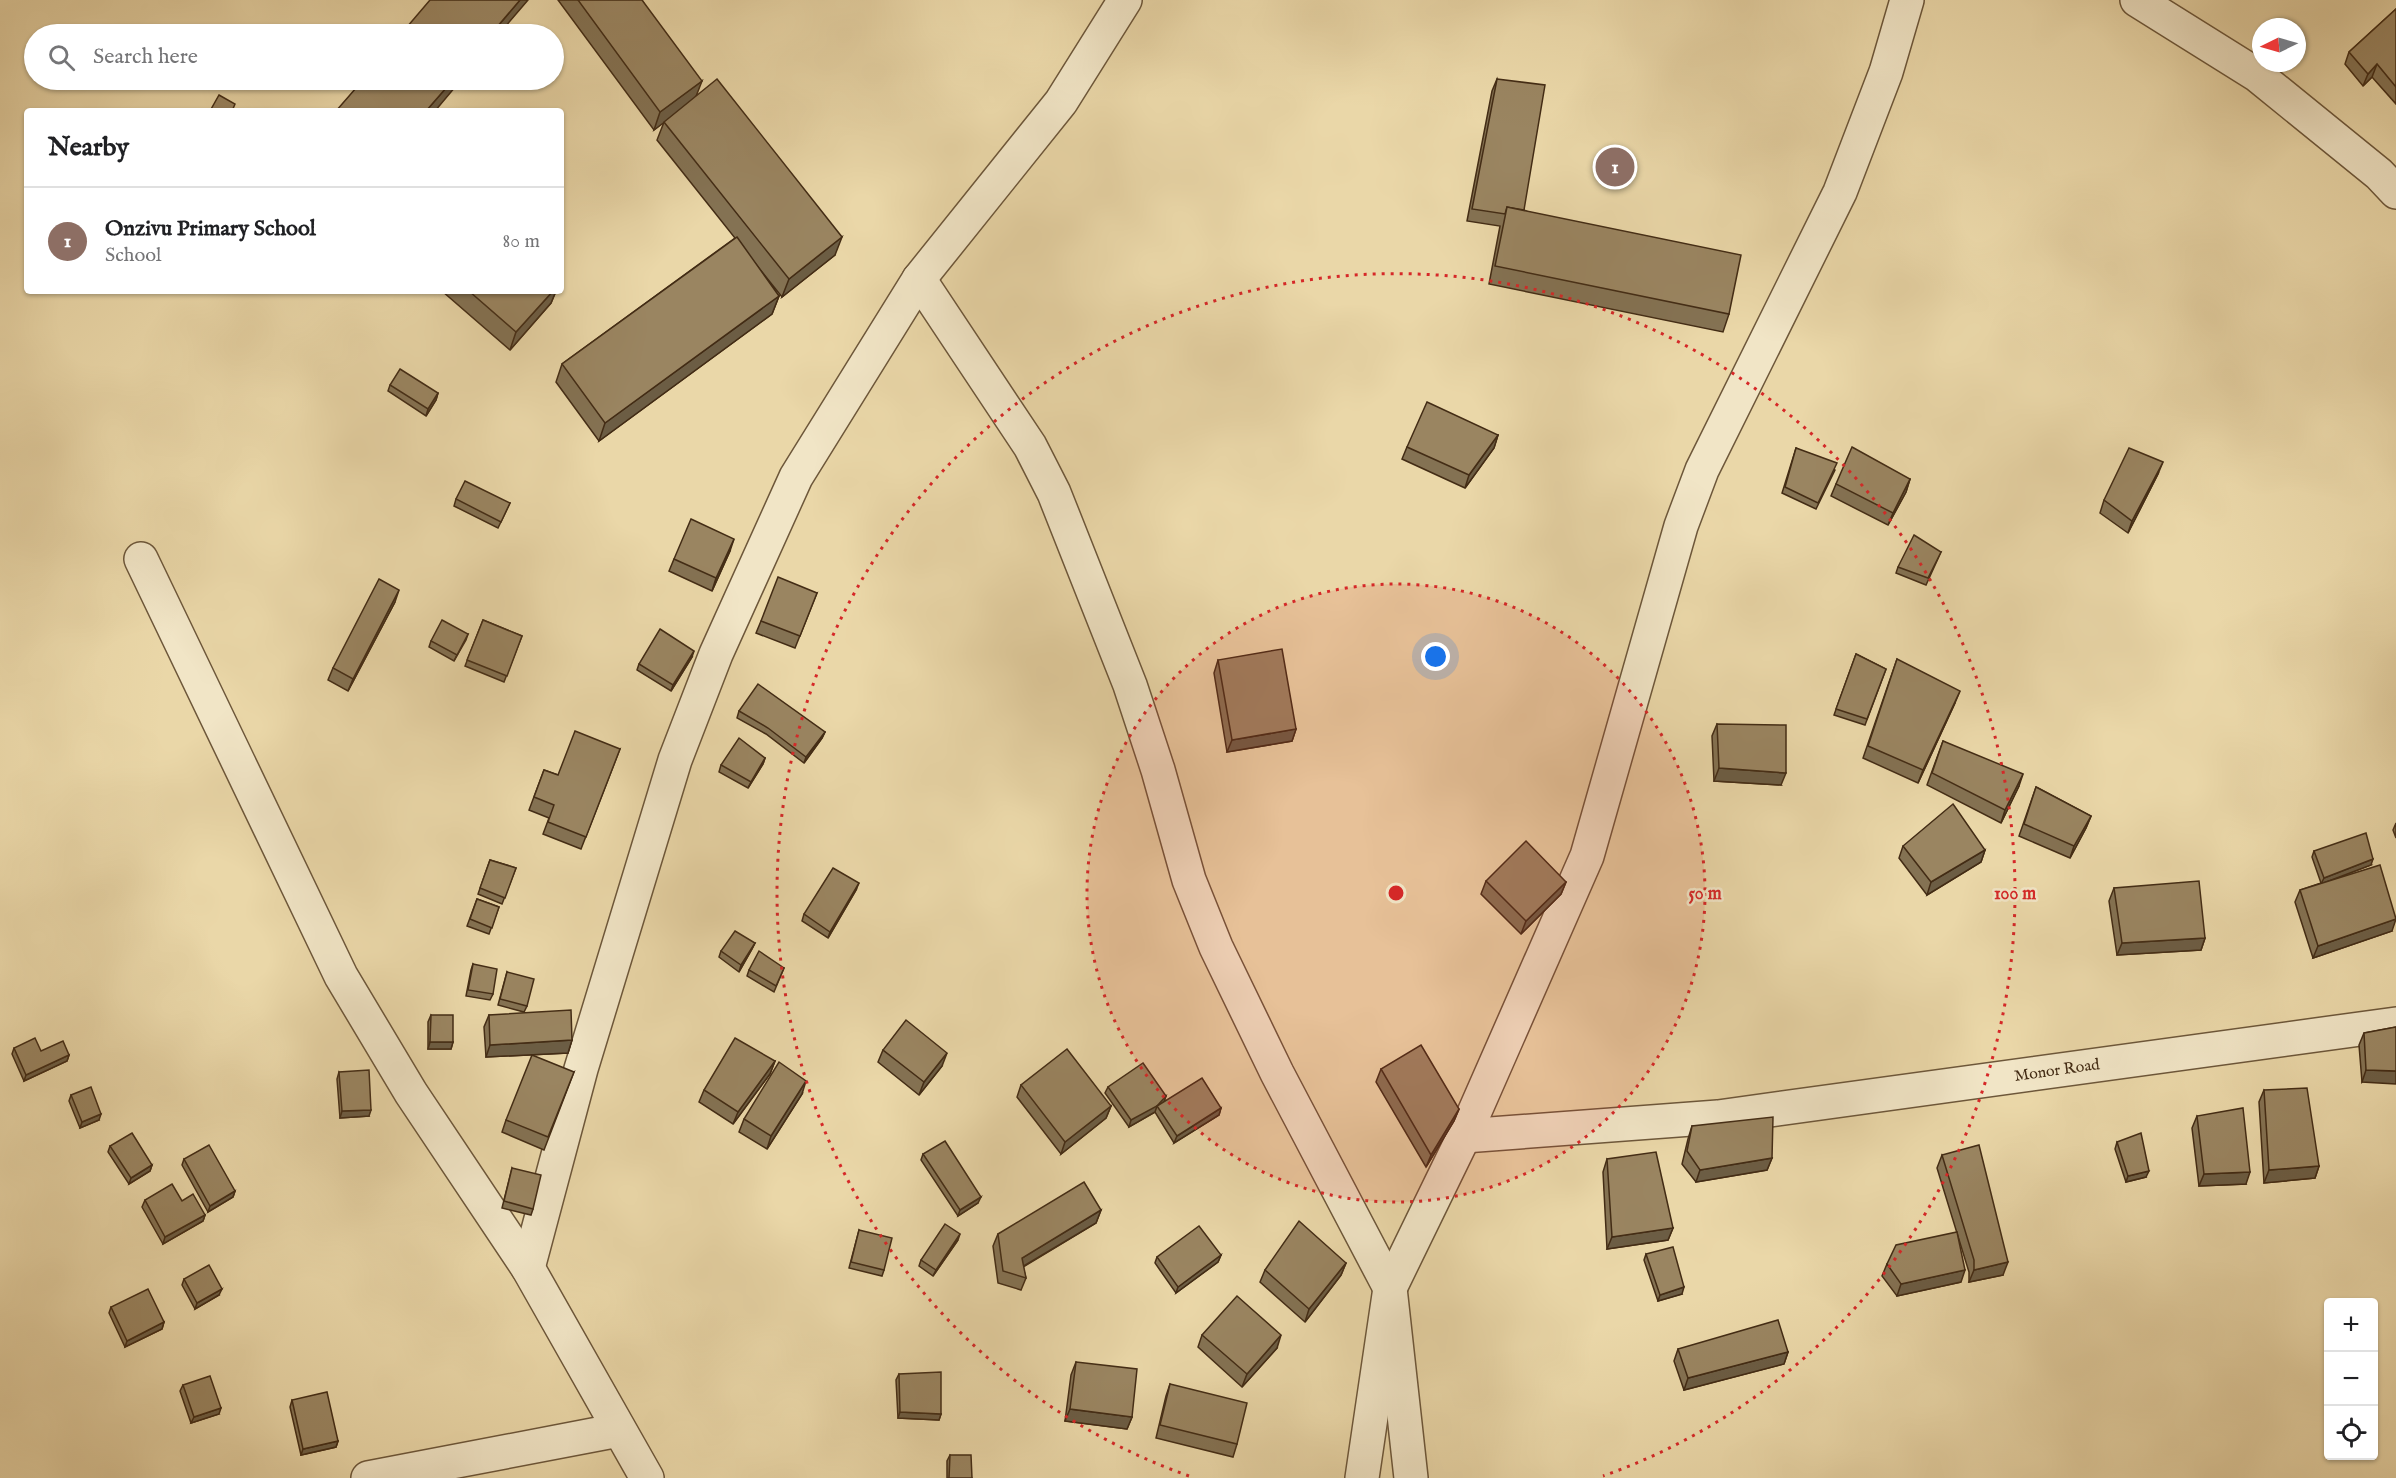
<!DOCTYPE html>
<meta charset="utf-8">
<style>
:root{--surface:#fff;--page:#f2f2f2;--text:#202124;--muted:#757577;--line:#e0e0e0;--accent:#8f2418}
body{margin:0;font-family:"IM FELL English",serif;background:var(--page);color:var(--text)}
.controls{position:absolute;right:18px;bottom:18px;display:grid;overflow:hidden;border-radius:6px;box-shadow:0 2px 4px #0004}
.controls button{width:54px;height:54px;display:grid;place-items:center;padding:0;border:0;border-bottom:2px solid var(--line);background:var(--surface);color:var(--text);font:30px sans-serif}
.compass{position:absolute;left:2252px;top:18px;width:54px;height:54px;border-radius:50%;background:var(--surface);box-shadow:0 2px 4px #0004;rotate:265deg}
.you{position:absolute;left:1436px;top:657px;width:21px;height:21px;margin:-15px;border:4px solid #fff;border-radius:50%;background:#1a73e8;box-shadow:0 0 0 9px #1a73e833}
.badge{display:grid;place-items:center;width:39px;height:39px;border-radius:50%;background:var(--accent);color:#fff;font-size:20px;font-weight:700}
.pin{position:absolute;translate:-50% -50%;border:3px solid #fff;box-shadow:0 2px 6px #0006}
.list{margin:0;padding:0;list-style:none}
h2{display:flex;justify-content:space-between;align-items:center;height:78px;margin:0;padding:0 24px;font-size:26px}
h2 small{font-size:20px;font-weight:400;color:var(--muted)}
.list li{display:grid;grid-template-columns:39px 1fr auto;gap:18px;align-items:center;box-sizing:border-box;height:108px;padding:0 24px;border-top:2px solid var(--line)}
.list b{display:block;font-size:22px;white-space:nowrap}
.list p{margin:0;font-size:20px;white-space:nowrap;color:var(--muted)}
.list em{font-size:20px;font-style:normal;color:var(--muted)}
.icon{flex:none;width:33px;height:33px;fill:none;stroke:currentColor;stroke-width:2;stroke-linecap:round;stroke-linejoin:round}
.map{position:relative;flex:none;width:2396px;height:1478px;overflow:hidden}
.search{position:absolute;background:var(--surface);box-shadow:0 2px 4px #0004;left:24px;top:24px;width:540px;height:66px;display:flex;align-items:center;gap:15px;box-sizing:border-box;padding:0 21px;border-radius:33px;color:var(--muted);font-size:22px}
.panel{position:absolute;background:var(--surface);box-shadow:0 2px 4px #0004;left:24px;top:108px;width:540px;height:186px;border-radius:6px}
.map>svg:first-child{display:block}
.lines{fill:none;stroke-linecap:round;stroke-linejoin:round}
.minor-casing{stroke:#6d573a;stroke-width:36}
.minor{stroke:#f1e5c6;stroke-width:33}
.wall{fill:#847253;stroke:#432c15;stroke-width:1.5}
.shaded-wall{fill:#6c5d44;stroke:#432c15;stroke-width:1.5}
.building{fill:#9a8561;stroke:#432c15;stroke-width:1.5}
.ring{fill:none;stroke:#d62828;stroke-width:3;stroke-dasharray:3 6}
.labels{text-anchor:middle;dominant-baseline:central;stroke-width:5;stroke-linejoin:round;paint-order:stroke}
.street-label{font-size:16px;fill:#432c15;stroke:#f1e5c6}
.centre{fill:#d62828;stroke:#f1e5c6;stroke-width:3}
.ring-label{font-size:18px;text-anchor:middle;font-weight:bold;fill:#d62828;stroke:#f1e5c6;stroke-width:5;stroke-linejoin:round;paint-order:stroke}
</style>
<div class="map">
<svg width="2396" height="1478" viewBox="0 0 2396 1478">
<rect width="100%" height="100%" fill="#ead7a8"/>
<filter id="stains"><feTurbulence type="fractalNoise" baseFrequency=".00333" numOctaves="4"/><feColorMatrix values="0 0 0 0 .2 0 0 0 0 .09 0 0 0 0 .02 0 0 0 .5 -.17"/></filter>
<radialGradient id="worn" r=".72"><stop offset=".6" stop-color="#630" stop-opacity="0"/><stop offset="1" stop-color="#630" stop-opacity=".3"/></radialGradient>
<g class="lines">
<defs>
<g id="minor">
<polyline points="2137,0 2257,75 2379,174 2396,192"/>
<polyline points="919,279 1030,446 1054,493 1130,685 1158,770 1189,880 1216,947 1277,1073 1390,1288 1411,1478"/>
<polyline points="141,559 341,976 411,1093 528,1268 647,1478"/>
<polyline points="1464,1136 1718,1117 2396,1024"/>
<polyline points="528,1268 581,1069 675,760 716,654 796,477 919,279 1061,102 1125,0"/>
<polyline points="368,1478 619,1430"/>
<polyline points="1362,1478 1390,1288 1464,1136 1587,856 1681,526 1702,470 1840,192 1886,72 1907,0"/>
</g>
</defs>
<use href="#minor" class="minor-casing"/>
<use href="#minor" class="minor"/>
</g>
<g class="wall">
<polygon points="558,0 642,0 696,96 835,255 782,297 751,258 779,296 772,314 599,441 556,382 562,364 735,238 657,140 664,122 654,130"/>
<polygon points="2396,9 2396,104 2372,77 2363,86 2345,64 2349,52"/>
<polygon points="1497,79 1524,210 1729,314 1723,332 1489,284 1500,226 1467,221 1492,91"/>
<polygon points="442,291 556,291 551,303 510,350"/>
<polygon points="390,385 438,393 436,400 426,416 388,391"/>
<polygon points="1498,435 1494,448 1465,488 1402,459 1407,447"/>
<polygon points="1796,448 1835,470 1816,509 1782,493"/>
<polygon points="2158,474 2128,533 2100,513 2104,500"/>
<polygon points="1910,479 1906,492 1888,525 1831,496 1836,484"/>
<polygon points="456,499 510,503 498,528 454,506"/>
<polygon points="730,551 712,591 669,571 674,559"/>
<polygon points="1941,552 1926,585 1896,573 1898,567"/>
<polygon points="817,593 795,648 756,633 761,621"/>
<polygon points="395,602 348,691 328,680 333,668"/>
<polygon points="483,620 522,636 504,682 465,666"/>
<polygon points="468,634 454,661 429,647 431,641"/>
<polygon points="1856,654 1886,669 1865,725 1834,715"/>
<polygon points="692,657 671,691 637,670 639,664"/>
<polygon points="1897,659 1955,703 1918,783 1863,758"/>
<polygon points="1218,660 1296,729 1292,741 1227,752 1214,673"/>
<polygon points="739,711 825,732 822,738 804,763 766,734 737,718"/>
<polygon points="1717,724 1781,785 1714,781 1712,736"/>
<polygon points="1943,741 2019,786 2001,823 1927,785"/>
<polygon points="620,749 581,849 543,834 549,818 529,810 544,770 558,775"/>
<polygon points="765,758 763,764 748,788 719,772 721,765"/>
<polygon points="2036,787 2091,816 2086,828 2070,858 2019,836"/>
<polygon points="2396,823 2396,838 2393,830"/>
<polygon points="1903,846 1985,850 1981,862 1927,895 1899,858"/>
<polygon points="2314,851 2371,865 2334,879 2392,931 2313,958 2295,902 2300,890 2321,883 2312,857"/>
<polygon points="490,860 516,868 502,904 478,894"/>
<polygon points="1486,881 1566,882 1561,894 1521,934 1481,894"/>
<polygon points="2114,888 2205,938 2201,950 2117,955 2109,901"/>
<polygon points="856,890 828,938 802,921 804,914"/>
<polygon points="477,899 499,907 489,934 467,926"/>
<polygon points="755,943 752,949 739,972 719,957 721,951"/>
<polygon points="473,964 493,994 490,1000 466,996 471,970"/>
<polygon points="784,968 774,992 747,976 749,970"/>
<polygon points="507,972 527,1006 524,1012 498,1005"/>
<polygon points="431,1015 453,1042 451,1049 428,1049 428,1022"/>
<polygon points="489,1015 572,1040 568,1053 486,1057 484,1027"/>
<polygon points="2396,1027 2362,1082 2359,1045 2364,1033"/>
<polygon points="14,1048 41,1051 69,1055 67,1061 24,1081 12,1054"/>
<polygon points="883,1050 942,1066 919,1095 878,1062"/>
<polygon points="775,1061 770,1074 733,1124 699,1102 704,1090"/>
<polygon points="1381,1069 1459,1109 1454,1121 1426,1167 1376,1082"/>
<polygon points="339,1072 369,1116 340,1118 337,1079"/>
<polygon points="574,1072 544,1150 502,1132 506,1120"/>
<polygon points="1021,1085 1111,1106 1106,1118 1061,1154 1017,1097"/>
<polygon points="1108,1087 1166,1096 1164,1101 1221,1108 1219,1115 1174,1143 1155,1112 1129,1127 1105,1093"/>
<polygon points="2264,1090 2319,1166 2315,1178 2264,1183 2259,1102"/>
<polygon points="802,1094 767,1149 739,1132 744,1119"/>
<polygon points="71,1095 99,1120 80,1128 69,1101"/>
<polygon points="2197,1116 2246,1184 2199,1186 2192,1128"/>
<polygon points="1692,1126 1772,1158 1767,1170 1696,1182 1682,1164 1688,1139"/>
<polygon points="2117,1142 2146,1177 2126,1182 2115,1149"/>
<polygon points="110,1146 152,1165 150,1171 129,1184 108,1152"/>
<polygon points="923,1154 978,1203 958,1216 921,1160"/>
<polygon points="1942,1155 2003,1275 1969,1282 1969,1272 1937,1168"/>
<polygon points="184,1159 235,1191 233,1197 208,1212 182,1165"/>
<polygon points="1607,1159 1673,1228 1668,1240 1607,1249 1603,1172"/>
<polygon points="512,1168 533,1209 531,1215 502,1208"/>
<polygon points="145,1200 182,1201 205,1215 203,1221 163,1244 142,1207"/>
<polygon points="1101,1210 1096,1223 1023,1267 1026,1278 1021,1290 998,1283 993,1246 998,1234"/>
<polygon points="859,1230 884,1270 882,1276 849,1268"/>
<polygon points="958,1240 933,1276 919,1266 921,1260"/>
<polygon points="1646,1254 1682,1294 1658,1301 1644,1260"/>
<polygon points="1221,1255 1218,1262 1176,1293 1155,1263 1157,1257"/>
<polygon points="1346,1263 1341,1275 1305,1322 1260,1282 1265,1270"/>
<polygon points="1887,1264 1961,1282 1897,1296 1882,1276"/>
<polygon points="184,1279 219,1295 195,1309 182,1285"/>
<polygon points="111,1307 164,1322 162,1329 125,1347 109,1313"/>
<polygon points="1202,1335 1277,1348 1242,1387 1198,1347"/>
<polygon points="1678,1349 1788,1352 1784,1364 1684,1390 1674,1361"/>
<polygon points="1076,1362 1132,1417 1127,1429 1065,1421 1071,1375"/>
<polygon points="899,1374 941,1414 939,1420 898,1418 896,1380"/>
<polygon points="1170,1384 1237,1444 1233,1457 1156,1438 1166,1396"/>
<polygon points="183,1385 219,1414 191,1423 180,1391"/>
<polygon points="292,1400 338,1441 336,1447 301,1455 290,1407"/>
<polygon points="950,1455 972,1478 947,1478 947,1461"/>
</g>
<g class="shaded-wall">
<polygon points="520,0 528,0 499,34 491,34"/>
<polygon points="2377,64 2372,77 2363,86 2368,74"/>
<polygon points="453,80 461,80 435,111 426,111"/>
<polygon points="702,81 695,99 654,130 660,112"/>
<polygon points="842,237 835,255 782,297 789,279"/>
<polygon points="553,291 556,291 551,303 510,350 516,332"/>
<polygon points="779,296 772,314 599,441 605,423"/>
<polygon points="438,393 436,400 426,416 428,409"/>
<polygon points="1498,435 1494,448 1465,488 1469,475"/>
<polygon points="2163,462 2158,474 2128,533 2132,521"/>
<polygon points="1910,479 1906,492 1888,525 1893,513"/>
<polygon points="734,539 730,551 712,591 716,578"/>
<polygon points="399,590 395,602 348,691 353,679"/>
<polygon points="468,634 466,640 454,661 457,655"/>
<polygon points="694,651 692,657 671,691 673,685"/>
<polygon points="1960,691 1955,703 1918,783 1923,770"/>
<polygon points="1296,729 1292,741 1227,752 1232,740"/>
<polygon points="825,732 822,738 804,763 806,757"/>
<polygon points="765,758 763,764 748,788 751,782"/>
<polygon points="1719,768 1786,773 1781,785 1714,781"/>
<polygon points="2023,774 2019,786 2001,823 2005,810"/>
<polygon points="2091,816 2086,828 2070,858 2074,846"/>
<polygon points="1985,850 1981,862 1927,895 1931,882"/>
<polygon points="2373,859 2371,865 2321,884 2324,878"/>
<polygon points="1566,882 1561,894 1521,934 1526,921"/>
<polygon points="859,883 856,890 828,938 830,932"/>
<polygon points="2396,919 2392,931 2313,958 2318,946"/>
<polygon points="2205,938 2201,950 2117,955 2122,943"/>
<polygon points="755,943 752,949 739,972 741,965"/>
<polygon points="572,1040 568,1053 486,1057 490,1045"/>
<polygon points="430,1042 453,1042 451,1049 428,1049"/>
<polygon points="947,1053 942,1066 919,1095 924,1082"/>
<polygon points="69,1055 67,1061 24,1081 26,1075"/>
<polygon points="775,1061 770,1074 733,1124 738,1112"/>
<polygon points="2366,1070 2396,1071 2396,1084 2362,1082"/>
<polygon points="806,1081 802,1094 767,1149 771,1136"/>
<polygon points="1166,1096 1164,1102 1157,1106 1155,1112 1129,1127 1131,1120"/>
<polygon points="1111,1106 1106,1118 1061,1154 1065,1142"/>
<polygon points="1221,1108 1219,1115 1174,1143 1177,1136"/>
<polygon points="1459,1109 1454,1121 1426,1167 1431,1155"/>
<polygon points="371,1110 369,1116 340,1118 342,1111"/>
<polygon points="101,1114 99,1120 80,1128 82,1122"/>
<polygon points="1772,1158 1767,1170 1696,1182 1700,1170"/>
<polygon points="152,1165 150,1171 129,1184 131,1178"/>
<polygon points="2319,1166 2315,1178 2264,1183 2269,1170"/>
<polygon points="2149,1171 2146,1177 2126,1182 2128,1176"/>
<polygon points="2250,1172 2246,1184 2199,1186 2204,1174"/>
<polygon points="235,1191 233,1197 208,1212 210,1206"/>
<polygon points="981,1197 978,1203 958,1216 960,1210"/>
<polygon points="1101,1210 1096,1223 1017,1270 1022,1258"/>
<polygon points="205,1215 203,1221 163,1244 165,1237"/>
<polygon points="1673,1228 1668,1240 1607,1249 1612,1237"/>
<polygon points="960,1234 958,1240 933,1276 936,1270"/>
<polygon points="1221,1255 1218,1262 1176,1293 1178,1287"/>
<polygon points="2008,1262 2003,1275 1969,1282 1974,1270"/>
<polygon points="1346,1263 1341,1275 1305,1322 1309,1309"/>
<polygon points="1965,1270 1961,1282 1897,1296 1901,1284"/>
<polygon points="1684,1287 1682,1294 1658,1301 1660,1295"/>
<polygon points="222,1289 219,1295 195,1309 197,1303"/>
<polygon points="164,1322 162,1329 125,1347 127,1341"/>
<polygon points="1281,1335 1277,1348 1242,1387 1247,1374"/>
<polygon points="1788,1352 1784,1364 1684,1390 1688,1378"/>
<polygon points="221,1408 219,1414 191,1423 194,1417"/>
<polygon points="1070,1409 1132,1417 1127,1429 1065,1421"/>
<polygon points="900,1412 941,1414 939,1420 898,1418"/>
<polygon points="338,1441 336,1447 301,1455 303,1449"/>
</g>
<g class="building">
<polygon points="430,0 520,0 491,34 401,34"/>
<polygon points="578,0 642,0 702,81 660,112"/>
<polygon points="2396,9 2396,87 2377,64 2368,74 2349,52"/>
<polygon points="717,79 842,237 789,279 664,122"/>
<polygon points="1497,79 1545,85 1524,210 1507,207 1505,214 1472,209"/>
<polygon points="363,80 453,80 426,111 336,111"/>
<polygon points="219,95 235,104 232,111 210,111"/>
<polygon points="1507,207 1741,255 1729,314 1495,266"/>
<polygon points="737,237 779,296 605,423 562,364"/>
<polygon points="469,291 553,291 516,332"/>
<polygon points="400,369 438,393 428,409 390,385"/>
<polygon points="1427,402 1498,435 1469,475 1407,447"/>
<polygon points="1852,447 1910,479 1893,513 1836,484"/>
<polygon points="1796,448 1837,463 1818,503 1785,487"/>
<polygon points="2129,448 2163,462 2132,521 2104,500"/>
<polygon points="465,481 510,503 501,522 456,499"/>
<polygon points="691,519 734,539 716,578 674,559"/>
<polygon points="1914,535 1941,552 1928,578 1898,567"/>
<polygon points="778,577 817,593 800,636 761,621"/>
<polygon points="379,579 399,590 353,679 333,668"/>
<polygon points="442,620 468,634 457,655 431,641"/>
<polygon points="483,620 522,636 507,676 467,660"/>
<polygon points="660,629 694,651 673,685 639,664"/>
<polygon points="1282,649 1296,729 1232,740 1218,660"/>
<polygon points="1856,654 1886,669 1867,719 1836,709"/>
<polygon points="1897,659 1960,691 1923,770 1868,746"/>
<polygon points="758,684 825,732 806,757 768,728 739,711"/>
<polygon points="1717,724 1786,725 1786,773 1719,768"/>
<polygon points="575,731 620,749 586,837 548,822 554,805 534,797 544,770 558,775"/>
<polygon points="739,738 765,758 751,782 721,765"/>
<polygon points="1943,741 2023,774 2005,810 1932,773"/>
<polygon points="2036,787 2091,816 2074,846 2024,824"/>
<polygon points="1953,804 1985,850 1931,882 1903,846"/>
<polygon points="2366,833 2373,859 2324,878 2314,851"/>
<polygon points="1526,841 1566,882 1526,921 1486,881"/>
<polygon points="490,860 516,868 505,898 480,888"/>
<polygon points="2380,865 2396,919 2318,946 2300,890"/>
<polygon points="833,868 859,883 830,932 804,914"/>
<polygon points="2199,881 2205,938 2122,943 2114,888"/>
<polygon points="477,899 499,907 492,928 470,919"/>
<polygon points="735,931 755,943 741,965 721,951"/>
<polygon points="759,951 784,968 776,986 749,970"/>
<polygon points="473,964 497,969 493,994 468,990"/>
<polygon points="507,972 534,979 527,1006 500,999"/>
<polygon points="571,1010 572,1040 490,1045 489,1015"/>
<polygon points="431,1015 453,1015 453,1042 430,1042"/>
<polygon points="906,1020 947,1053 924,1082 883,1050"/>
<polygon points="2396,1027 2396,1071 2366,1070 2364,1033"/>
<polygon points="35,1038 41,1051 63,1041 69,1055 26,1075 14,1048"/>
<polygon points="735,1038 775,1061 738,1112 704,1090"/>
<polygon points="1421,1045 1459,1109 1431,1155 1381,1069"/>
<polygon points="1067,1049 1111,1106 1065,1142 1021,1085"/>
<polygon points="532,1055 574,1072 548,1137 506,1120"/>
<polygon points="779,1062 806,1081 771,1136 744,1119"/>
<polygon points="1143,1063 1166,1096 1157,1106 1131,1120 1108,1087"/>
<polygon points="369,1070 371,1110 342,1111 339,1072"/>
<polygon points="1202,1078 1221,1108 1177,1136 1157,1106"/>
<polygon points="91,1087 101,1114 82,1122 71,1095"/>
<polygon points="2307,1088 2319,1166 2269,1170 2264,1090"/>
<polygon points="2243,1108 2250,1172 2204,1174 2197,1116"/>
<polygon points="1773,1117 1772,1158 1700,1170 1687,1151 1692,1126"/>
<polygon points="132,1133 152,1165 131,1178 110,1146"/>
<polygon points="2141,1133 2149,1171 2128,1176 2117,1142"/>
<polygon points="945,1141 981,1197 960,1210 923,1154"/>
<polygon points="209,1145 235,1191 210,1206 184,1159"/>
<polygon points="1979,1145 2008,1262 1974,1270 1974,1260 1942,1155"/>
<polygon points="1656,1152 1673,1228 1612,1237 1607,1159"/>
<polygon points="512,1168 541,1175 533,1209 504,1201"/>
<polygon points="1084,1182 1101,1210 1022,1258 1026,1278 1003,1271 998,1234"/>
<polygon points="172,1184 182,1201 193,1194 205,1215 165,1237 145,1200"/>
<polygon points="1299,1221 1346,1263 1309,1309 1265,1270"/>
<polygon points="945,1224 960,1234 936,1270 921,1260"/>
<polygon points="1199,1226 1221,1255 1178,1287 1157,1257"/>
<polygon points="859,1230 892,1238 884,1270 851,1262"/>
<polygon points="1957,1232 1965,1270 1901,1284 1887,1264 1896,1245"/>
<polygon points="1673,1247 1684,1287 1660,1295 1646,1254"/>
<polygon points="209,1265 222,1289 197,1303 184,1279"/>
<polygon points="148,1289 164,1322 127,1341 111,1307"/>
<polygon points="1237,1296 1281,1335 1247,1374 1202,1335"/>
<polygon points="1778,1320 1788,1352 1688,1378 1678,1349"/>
<polygon points="1076,1362 1137,1369 1132,1417 1070,1409"/>
<polygon points="941,1372 941,1414 900,1412 899,1374"/>
<polygon points="210,1376 221,1408 194,1417 183,1385"/>
<polygon points="1170,1384 1247,1403 1237,1444 1160,1425"/>
<polygon points="327,1392 338,1441 303,1449 292,1400"/>
<polygon points="950,1455 971,1455 972,1478 949,1478"/>
</g>
<circle cx="1396" cy="893" r="309" fill="#d62828" fill-opacity=".12"/>
<g class="ring">
<circle cx="1396" cy="893" r="309"/>
<path d="M1189 1476A619 619 0 1 1 1603 1476"/>
</g>
<g class="labels">
<g class="street-label">
<text transform="translate(2057 1071) rotate(-8)">Monor Road</text>
</g>
</g>
<circle cx="1396" cy="893" r="9" class="centre"/>
<g class="ring-label">
<text x="1705" y="899">50 m</text>
<text x="2015" y="899">100 m</text>
</g>
<rect width="100%" height="100%" filter="url(#stains)"/>
<rect width="100%" height="100%" fill="url(#worn)"/>
</svg>
<div class="controls">
<button>+</button>
<button>−</button>
<button><svg class="icon" aria-label="locate" viewBox="0 0 24 24"><circle cx="12" cy="12" r="6"/><path d="M12 2v4M12 18v4M2 12h4M18 12h4"/></svg></button>
</div>
<svg class="compass" viewBox="-18 -18 36 36"><path d="M0-13l5 13h-10z" fill="#e53935"/><path d="M0 13l5-13h-10z" fill="#757577"/></svg>
<div class="you"></div>
<div class="pin badge" style="left:1615px;top:167px;background:#8d6e63">1</div>
<div class="search"><svg class="icon" aria-label="search" viewBox="0 0 24 24"><circle cx="10" cy="10" r="6"/><path d="M15 15l6 6"/></svg>Search here</div>
<section class="panel">
<h2>Nearby<small></small></h2>
<ul class="list">
<li><span class="badge" style="background:#8d6e63">1</span><div><b>Onzivu Primary School</b><p>School</p></div><em>80 m</em></li>
</ul>
</section>
</div>
